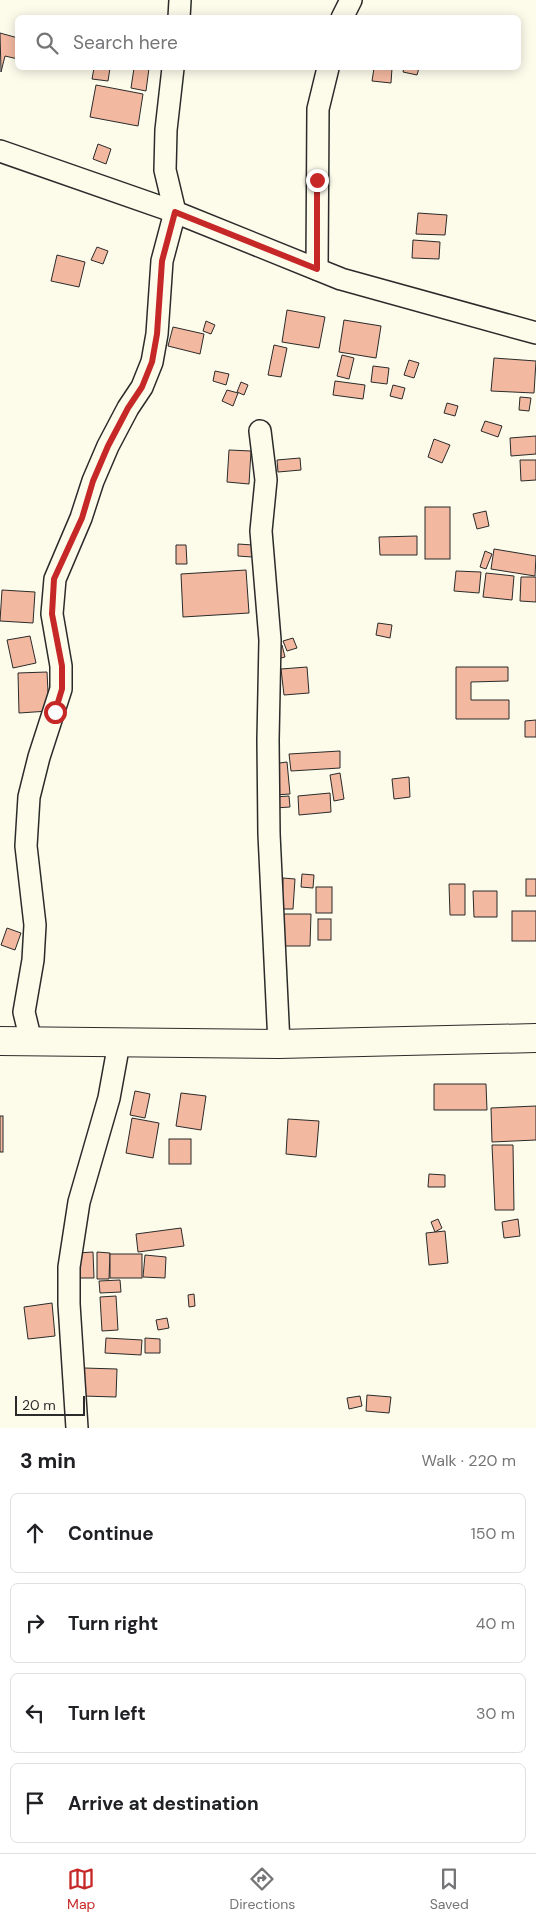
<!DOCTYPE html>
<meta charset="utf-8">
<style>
:root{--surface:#fff;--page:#f6f6f6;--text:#202124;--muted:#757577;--line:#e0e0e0;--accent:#c62828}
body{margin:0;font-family:"DM Sans",sans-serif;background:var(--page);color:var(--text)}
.scale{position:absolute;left:15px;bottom:12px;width:70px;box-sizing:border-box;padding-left:5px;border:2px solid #2b2b2b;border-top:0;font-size:14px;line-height:18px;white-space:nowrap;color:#2b2b2b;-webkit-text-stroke:4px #fdfbea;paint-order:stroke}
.stop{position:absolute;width:15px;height:15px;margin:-11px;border:4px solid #c62828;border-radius:50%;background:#fff}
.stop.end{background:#c62828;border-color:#fff;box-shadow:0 1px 5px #0008}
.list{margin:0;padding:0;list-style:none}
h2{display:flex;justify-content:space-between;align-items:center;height:65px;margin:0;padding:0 20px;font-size:21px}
h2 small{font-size:16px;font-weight:400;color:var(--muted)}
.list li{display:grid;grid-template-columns:32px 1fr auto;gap:15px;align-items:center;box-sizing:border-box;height:80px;margin:0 10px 10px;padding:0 10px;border:1px solid var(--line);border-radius:8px}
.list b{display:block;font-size:19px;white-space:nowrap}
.list em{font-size:16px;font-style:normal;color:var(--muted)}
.icon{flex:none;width:28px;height:28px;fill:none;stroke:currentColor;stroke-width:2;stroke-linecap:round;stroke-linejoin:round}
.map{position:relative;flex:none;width:536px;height:1428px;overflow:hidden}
.search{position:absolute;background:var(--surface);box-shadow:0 2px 12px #0003;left:15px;right:15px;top:15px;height:55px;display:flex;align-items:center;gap:12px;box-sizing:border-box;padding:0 18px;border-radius:8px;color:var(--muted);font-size:19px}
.sheet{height:425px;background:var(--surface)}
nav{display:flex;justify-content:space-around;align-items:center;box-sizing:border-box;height:70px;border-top:1px solid var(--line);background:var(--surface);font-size:14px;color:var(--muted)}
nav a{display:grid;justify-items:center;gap:2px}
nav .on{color:var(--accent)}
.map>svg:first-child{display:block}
.building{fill:#f2b8a0;stroke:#2b2b2b}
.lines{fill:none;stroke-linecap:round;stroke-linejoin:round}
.street-casing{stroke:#2b2b2b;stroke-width:24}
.secondary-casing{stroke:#2b2b2b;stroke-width:30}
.street{stroke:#fdfbea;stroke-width:21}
.secondary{stroke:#fdfbea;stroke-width:28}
.route{stroke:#c62828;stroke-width:6}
</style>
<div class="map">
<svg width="536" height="1428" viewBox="0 0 536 1428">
<rect width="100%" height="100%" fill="#fdfbea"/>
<g class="building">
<polygon points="0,33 18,38 18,59 5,56 1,72"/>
<polygon points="94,68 110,68 108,81 92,79"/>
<polygon points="134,68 149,68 146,91 131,88"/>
<polygon points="374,68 392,68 391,83 372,81"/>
<polygon points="404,68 419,68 417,75 403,72"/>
<polygon points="96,85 143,94 138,126 90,117"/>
<polygon points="98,144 111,149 106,164 93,159"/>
<polygon points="418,213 447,215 445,235 416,234"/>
<polygon points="413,240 440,242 439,259 412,258"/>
<polygon points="97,247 108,251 103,264 91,260"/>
<polygon points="57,255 85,262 79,287 51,281"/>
<polygon points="287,310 325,317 319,348 282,342"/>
<polygon points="344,320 381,326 376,358 339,352"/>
<polygon points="206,321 215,325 211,334 203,331"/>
<polygon points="173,327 204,334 200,354 168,346"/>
<polygon points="274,345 287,348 281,377 268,375"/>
<polygon points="342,355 354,358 349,379 337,376"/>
<polygon points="494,358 536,361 534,393 491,391"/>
<polygon points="409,360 419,363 414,378 404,375"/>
<polygon points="373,366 389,368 387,384 371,382"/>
<polygon points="215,371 229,374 226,385 213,381"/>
<polygon points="335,381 365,385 363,399 333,395"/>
<polygon points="241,382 248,385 244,395 237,392"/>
<polygon points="393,385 405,388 402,399 390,396"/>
<polygon points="227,390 238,393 233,406 222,401"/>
<polygon points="520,397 531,398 529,411 519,410"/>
<polygon points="447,403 458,406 455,416 444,413"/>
<polygon points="485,421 502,426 498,437 481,431"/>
<polygon points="536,436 536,454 511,456 510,438"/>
<polygon points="434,439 450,445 442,463 428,457"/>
<polygon points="229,450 251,451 249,484 227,482"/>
<polygon points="300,458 301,470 278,472 277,460"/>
<polygon points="520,460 536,460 536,480 521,481"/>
<rect x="425" y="507" width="25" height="52"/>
<polygon points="486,511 489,526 477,529 473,514"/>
<polygon points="417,536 417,555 380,555 379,537"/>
<polygon points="238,544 253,545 252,557 238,556"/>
<polygon points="176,545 186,545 187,564 176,564"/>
<polygon points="494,549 536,556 535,576 491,569"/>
<polygon points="485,551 492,554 486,569 480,567"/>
<polygon points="246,570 249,613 183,617 181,574"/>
<polygon points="456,571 481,572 479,593 454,591"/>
<polygon points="486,573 514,576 512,600 483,597"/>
<polygon points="521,577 536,577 536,602 520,601"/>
<polygon points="2,590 35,592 33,623 0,621"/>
<polygon points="378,623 392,625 390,638 376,635"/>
<polygon points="30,636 36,663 13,668 7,640"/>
<polygon points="293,638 297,648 287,651 283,641"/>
<polygon points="282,645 285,657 273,660 270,648"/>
<polygon points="307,667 309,693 284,695 281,669"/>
<polygon points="456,667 508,667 508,681 471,682 471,700 509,700 509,719 456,719"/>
<polygon points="47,672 49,711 19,713 18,673"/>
<polygon points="536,720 536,737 525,737 525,721"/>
<polygon points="340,751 340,768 291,771 289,754"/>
<polygon points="287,762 290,794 274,795 272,764"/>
<polygon points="340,773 344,799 334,801 330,775"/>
<polygon points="409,777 410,797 394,799 392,779"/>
<polygon points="330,793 331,812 299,815 298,796"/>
<polygon points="289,796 290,807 275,808 274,797"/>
<polygon points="302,874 314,875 313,888 301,887"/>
<polygon points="283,878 295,879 293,909 282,909"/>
<rect x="526" y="879" width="10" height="17"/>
<polygon points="449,884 465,884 465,915 450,915"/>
<rect x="316" y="887" width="16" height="26"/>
<polygon points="473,891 497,891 497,917 474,917"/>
<rect x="512" y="911" width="24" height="30"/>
<polygon points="280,914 311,914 310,946 280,946"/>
<rect x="318" y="919" width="13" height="21"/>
<polygon points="7,928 21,933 15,950 1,945"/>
<polygon points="434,1084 486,1084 487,1110 434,1110"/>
<polygon points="135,1091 150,1094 145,1118 130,1115"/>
<polygon points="181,1093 206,1096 201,1130 176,1126"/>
<polygon points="536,1106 536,1140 492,1142 491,1108"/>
<rect x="0" y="1116" width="3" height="36"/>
<polygon points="132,1118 159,1123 153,1158 126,1153"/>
<polygon points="288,1119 319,1121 316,1157 286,1154"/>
<rect x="169" y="1139" width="22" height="25"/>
<polygon points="492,1145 513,1145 514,1210 495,1210"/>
<polygon points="429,1174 445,1175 445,1187 428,1187"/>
<polygon points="438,1219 442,1228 435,1232 431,1222"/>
<polygon points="518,1219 520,1236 504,1238 502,1222"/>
<polygon points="181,1228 184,1246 138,1252 136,1234"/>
<polygon points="445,1231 448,1263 429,1265 426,1233"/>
<polygon points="93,1252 94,1278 78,1278 77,1253"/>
<polygon points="97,1252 110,1253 109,1279 97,1279"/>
<rect x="110" y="1254" width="32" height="24"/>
<polygon points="145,1255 166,1257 165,1278 143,1277"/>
<polygon points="120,1280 121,1292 100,1293 99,1281"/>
<polygon points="194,1294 195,1306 189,1307 188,1295"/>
<polygon points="116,1296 118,1330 102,1331 100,1297"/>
<polygon points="52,1303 55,1336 28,1339 24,1307"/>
<polygon points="167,1318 169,1328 158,1330 156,1320"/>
<polygon points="106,1338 142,1340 141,1355 105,1353"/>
<polygon points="145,1338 160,1339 160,1353 145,1353"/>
<polygon points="84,1368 117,1369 116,1397 83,1396"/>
<polygon points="367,1395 391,1397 389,1413 366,1411"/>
<polygon points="360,1396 362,1406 349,1409 347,1398"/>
</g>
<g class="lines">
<defs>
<g id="street">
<polyline points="179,18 180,0"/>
<polyline points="342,18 351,0"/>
<polyline points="0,151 175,212 341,279 536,333"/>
<polyline points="317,269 318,109 328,68"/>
<polyline points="260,431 266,480 261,531 270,640 268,740 269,834 279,1044"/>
<polyline points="31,1041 24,1012 33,960 35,925 26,846 29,797 39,757 61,689 61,666 52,614 55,579 81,518 93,481 108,446 128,408 142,387 152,362 157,334 162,261 175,212 165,170 166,130 173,68"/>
<polyline points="77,1428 69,1304 69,1267 79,1202 109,1098 119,1043"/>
</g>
<polyline id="secondary" points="0,1041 279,1044 536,1038"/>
</defs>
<use href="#street" class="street-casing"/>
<use href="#secondary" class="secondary-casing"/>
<use href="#street" class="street"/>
<use href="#secondary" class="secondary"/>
</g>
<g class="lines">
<polyline class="route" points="55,712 62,689 62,666 52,614 54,579 82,518 93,481 108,446 128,408 142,387 152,362 157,334 162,261 175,212 317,269 317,180"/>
</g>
</svg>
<div class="scale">20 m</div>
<div class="stop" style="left:55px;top:712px"></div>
<div class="stop end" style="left:317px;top:180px"></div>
<div class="search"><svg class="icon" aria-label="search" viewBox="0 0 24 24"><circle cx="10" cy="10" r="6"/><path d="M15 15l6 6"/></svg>Search here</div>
</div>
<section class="sheet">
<h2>3 min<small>Walk · 220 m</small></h2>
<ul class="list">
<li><svg class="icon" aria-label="ahead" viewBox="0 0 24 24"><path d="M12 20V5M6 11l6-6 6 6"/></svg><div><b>Continue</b></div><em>150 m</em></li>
<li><svg class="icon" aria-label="right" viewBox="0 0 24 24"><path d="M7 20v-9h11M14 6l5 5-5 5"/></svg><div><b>Turn right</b></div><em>40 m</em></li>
<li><svg class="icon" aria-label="left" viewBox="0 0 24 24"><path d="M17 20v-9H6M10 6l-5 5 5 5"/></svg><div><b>Turn left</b></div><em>30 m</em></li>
<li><svg class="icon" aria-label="arrive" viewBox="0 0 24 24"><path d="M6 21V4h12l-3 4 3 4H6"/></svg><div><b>Arrive at destination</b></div></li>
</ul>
</section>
<nav>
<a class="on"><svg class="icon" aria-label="map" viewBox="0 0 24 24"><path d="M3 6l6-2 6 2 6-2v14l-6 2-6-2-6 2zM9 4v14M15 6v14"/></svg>Map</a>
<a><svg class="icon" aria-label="directions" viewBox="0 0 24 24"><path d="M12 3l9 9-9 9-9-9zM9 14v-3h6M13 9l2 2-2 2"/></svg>Directions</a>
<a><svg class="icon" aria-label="saved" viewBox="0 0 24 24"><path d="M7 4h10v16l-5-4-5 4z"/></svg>Saved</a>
</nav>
